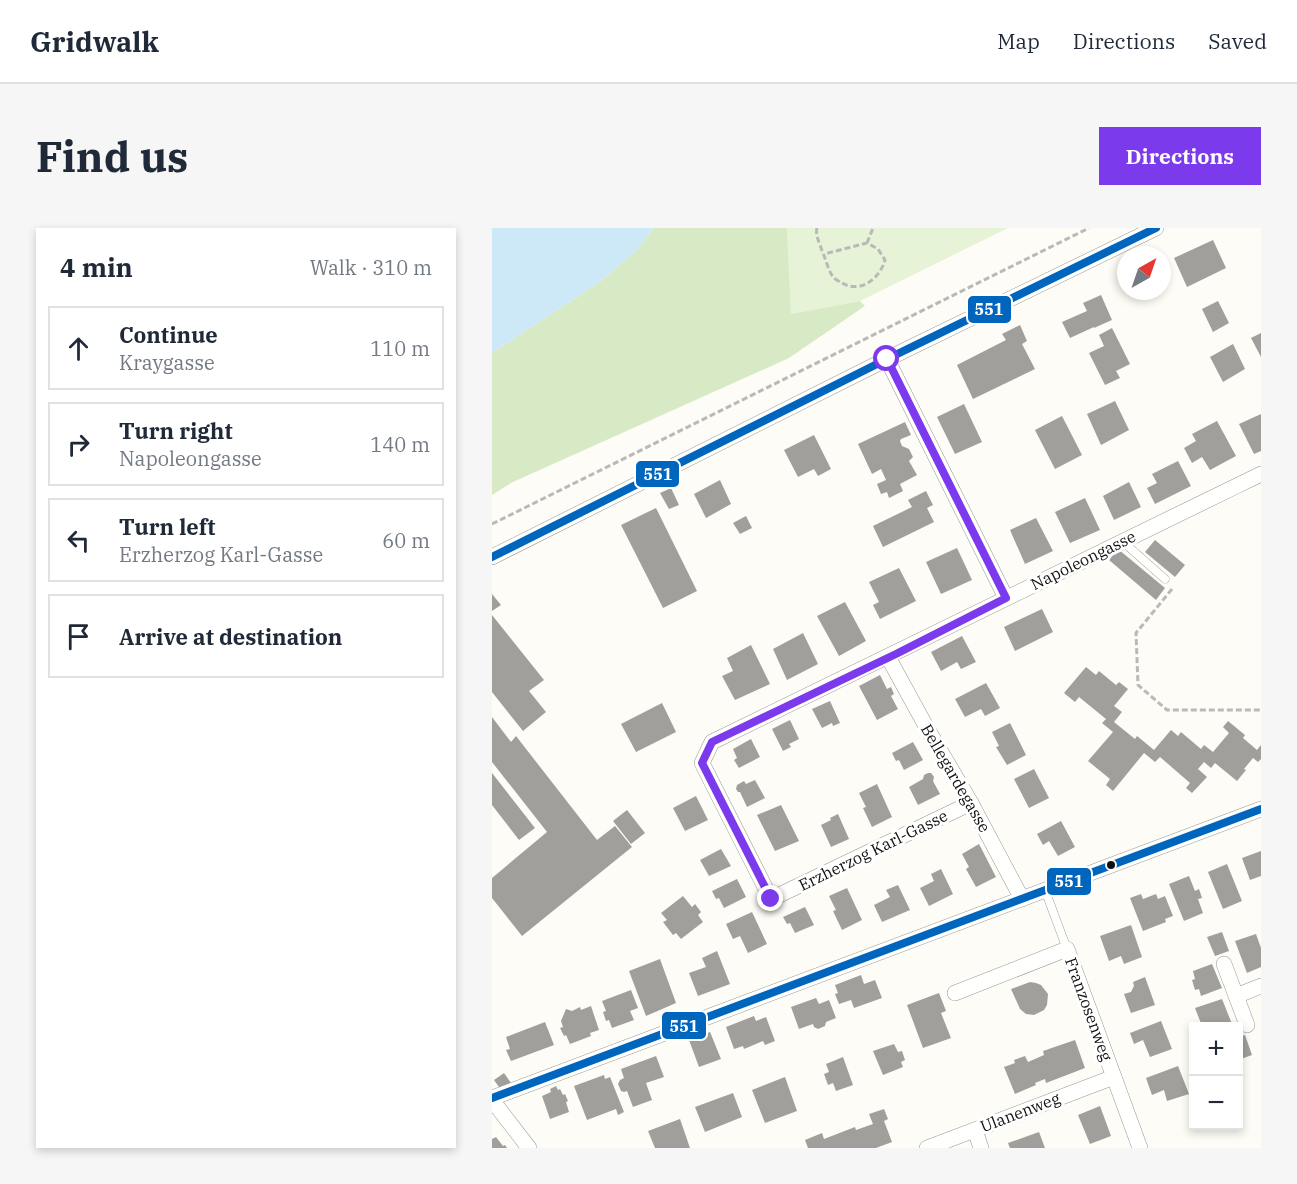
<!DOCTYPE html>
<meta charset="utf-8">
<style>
:root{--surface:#fff;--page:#f6f6f7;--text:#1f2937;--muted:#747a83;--line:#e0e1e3;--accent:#7c3aed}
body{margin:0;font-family:"IBM Plex Serif",serif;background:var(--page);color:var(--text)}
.controls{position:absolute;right:18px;bottom:18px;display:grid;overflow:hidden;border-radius:0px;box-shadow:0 3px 9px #0003}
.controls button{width:54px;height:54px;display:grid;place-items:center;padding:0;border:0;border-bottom:2px solid var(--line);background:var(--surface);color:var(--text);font:30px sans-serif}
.compass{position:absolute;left:625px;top:18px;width:54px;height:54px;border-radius:50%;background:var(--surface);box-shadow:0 3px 9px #0003;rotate:40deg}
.stop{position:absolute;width:18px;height:18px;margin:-14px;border:4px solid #7c3aed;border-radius:50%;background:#fff}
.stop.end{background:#7c3aed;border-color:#fff;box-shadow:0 2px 6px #0008}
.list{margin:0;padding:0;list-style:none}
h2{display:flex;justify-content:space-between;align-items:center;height:78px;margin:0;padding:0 24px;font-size:26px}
h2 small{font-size:20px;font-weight:400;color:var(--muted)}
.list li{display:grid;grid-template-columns:39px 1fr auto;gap:18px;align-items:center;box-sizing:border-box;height:84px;margin:0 12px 12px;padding:0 12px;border:2px solid var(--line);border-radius:0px}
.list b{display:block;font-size:22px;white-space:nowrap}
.list p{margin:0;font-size:20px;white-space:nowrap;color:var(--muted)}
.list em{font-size:20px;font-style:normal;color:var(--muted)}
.icon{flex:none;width:33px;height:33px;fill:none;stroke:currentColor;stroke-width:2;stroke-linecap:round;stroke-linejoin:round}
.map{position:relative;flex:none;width:769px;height:920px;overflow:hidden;border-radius:0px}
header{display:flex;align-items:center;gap:36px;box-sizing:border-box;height:84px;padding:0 30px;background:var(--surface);border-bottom:2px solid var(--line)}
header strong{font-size:28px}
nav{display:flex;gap:33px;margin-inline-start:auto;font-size:21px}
.intro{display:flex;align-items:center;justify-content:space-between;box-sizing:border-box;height:144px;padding:0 36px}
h1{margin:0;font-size:42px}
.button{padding:15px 27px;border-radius:0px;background:var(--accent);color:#fff;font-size:21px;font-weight:700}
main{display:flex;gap:36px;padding:0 36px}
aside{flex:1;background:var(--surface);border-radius:0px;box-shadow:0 3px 9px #0003}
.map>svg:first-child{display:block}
.green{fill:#e7f3d7}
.forest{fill:#d8eac5}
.water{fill:#cde8f7}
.building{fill:#a19f9c}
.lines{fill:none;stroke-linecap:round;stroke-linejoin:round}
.service-casing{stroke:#979795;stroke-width:9}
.minor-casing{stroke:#979795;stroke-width:16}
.path{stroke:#b9b9b8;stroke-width:3;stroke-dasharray:6 3;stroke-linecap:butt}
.service{stroke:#fffffe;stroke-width:8}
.minor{stroke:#fffffe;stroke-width:15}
.bus-1-casing{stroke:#fff;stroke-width:12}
.bus-1{stroke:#0065bd;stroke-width:8}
.route{stroke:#7c3aed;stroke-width:8}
.bus-dot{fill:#111;stroke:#fff;stroke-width:2}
.labels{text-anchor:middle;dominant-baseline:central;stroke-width:6;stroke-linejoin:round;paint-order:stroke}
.street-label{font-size:16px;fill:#111;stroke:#fff}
.line-badge{stroke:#fff;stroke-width:2}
.badge-label{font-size:16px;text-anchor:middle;font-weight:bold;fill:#fff}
</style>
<header>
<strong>Gridwalk</strong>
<nav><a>Map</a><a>Directions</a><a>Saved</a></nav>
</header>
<div class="intro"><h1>Find us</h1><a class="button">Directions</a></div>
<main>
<aside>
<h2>4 min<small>Walk · 310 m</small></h2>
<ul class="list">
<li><svg class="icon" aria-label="ahead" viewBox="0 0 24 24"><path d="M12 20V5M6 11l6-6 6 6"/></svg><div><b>Continue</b><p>Kraygasse</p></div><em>110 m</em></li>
<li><svg class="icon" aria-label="right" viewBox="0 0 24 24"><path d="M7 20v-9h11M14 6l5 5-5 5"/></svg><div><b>Turn right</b><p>Napoleongasse</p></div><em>140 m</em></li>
<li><svg class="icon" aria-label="left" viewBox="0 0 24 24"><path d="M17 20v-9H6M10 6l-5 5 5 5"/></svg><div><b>Turn left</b><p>Erzherzog Karl-Gasse</p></div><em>60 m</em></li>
<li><svg class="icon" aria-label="arrive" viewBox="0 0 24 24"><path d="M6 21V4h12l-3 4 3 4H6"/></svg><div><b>Arrive at destination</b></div></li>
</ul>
</aside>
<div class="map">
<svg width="769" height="920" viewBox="0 0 769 920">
<rect width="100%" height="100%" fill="#fdfcf7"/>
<polygon class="green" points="295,0 516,0 368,73 299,86"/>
<polygon class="forest" points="161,0 295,0 299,86 368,73 373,78 297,130 21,254 0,267 0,125 109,53 146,21"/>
<polygon class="water" points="0,0 161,0 146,21 109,53 0,125"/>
<g class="building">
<polygon points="721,12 734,40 695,59 682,30"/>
<polygon points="609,67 620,92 602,100 602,99 578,110 570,94 595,83 591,75"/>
<polygon points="726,73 737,95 721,104 710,81"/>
<polygon points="528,97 535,113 530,116 543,141 481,171 465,137 514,112 510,106"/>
<polygon points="620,100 638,136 624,143 628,150 613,157 597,125 612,118 607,107"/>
<polygon points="769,105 769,129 759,110"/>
<polygon points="741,116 753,141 731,154 718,129"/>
<polygon points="623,173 637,202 609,217 595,186"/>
<polygon points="472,176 490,214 463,226 445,189"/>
<polygon points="769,186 769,223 762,226 747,196"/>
<polygon points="570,188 590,227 563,241 543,202"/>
<polygon points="725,193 744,228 718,242 710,229 700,235 692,220 704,213 700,206"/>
<polygon points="413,194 419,207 409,211 408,213 410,218 417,221 421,229 417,233 425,247 408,256 411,263 397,270 395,264 389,266 385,256 394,252 389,241 380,246 366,216"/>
<polygon points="322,207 339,241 326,248 322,241 306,249 292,222"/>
<polygon points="686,233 699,258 663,276 655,260 665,255 660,246"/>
<polygon points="228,252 239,276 214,290 202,266"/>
<polygon points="637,254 649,279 622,292 611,268"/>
<polygon points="179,260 187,277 177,281 168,265"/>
<polygon points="434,263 441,277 435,280 442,294 391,319 381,298 420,279 416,272"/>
<polygon points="593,270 608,302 578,315 563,284"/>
<polygon points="164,280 205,363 171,380 129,297"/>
<polygon points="254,288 260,300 248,306 241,295"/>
<polygon points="544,290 561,323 533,336 518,302"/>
<polygon points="663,312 693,337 683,349 653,324"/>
<polygon points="465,320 480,352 449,366 434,334"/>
<polygon points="626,321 673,360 664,372 617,332"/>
<polygon points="407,340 424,373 388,391 381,377 387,374 377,354"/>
<polygon points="0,366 9,377 0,383"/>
<polygon points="353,374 374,413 347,428 325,388"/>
<polygon points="550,381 561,404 523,423 512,399"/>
<polygon points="0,387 52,452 37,463 54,484 31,503 0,464"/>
<polygon points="311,405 326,436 295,452 281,421"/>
<polygon points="470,408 484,434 469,441 465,434 449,443 439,424"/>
<polygon points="259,417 278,456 243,472 230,448 241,443 235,430"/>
<polygon points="594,439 604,447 607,443 624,457 627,454 636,461 622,478 630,484 622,494 643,511 645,508 662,522 679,502 686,508 689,504 709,521 712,517 721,524 737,505 731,499 736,493 753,507 751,510 765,522 769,517 769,531 766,534 761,530 752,541 754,542 745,553 723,535 719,540 712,534 706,541 715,549 700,565 694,560 698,555 668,529 663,534 652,525 621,563 614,557 618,551 596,533 621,504 610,495 614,491 587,469 583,474 572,465"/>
<polygon points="388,447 395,461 399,459 402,466 399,468 406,481 385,492 367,458"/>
<polygon points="494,455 508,480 493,488 489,481 473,489 463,471"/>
<polygon points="338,473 348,495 341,498 340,495 330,500 320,481"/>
<polygon points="170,475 184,504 144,524 129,496"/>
<polygon points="0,489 19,514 24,508 105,612 123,598 140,619 30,708 0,670 0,650 55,604 0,534"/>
<polygon points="298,492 307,511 297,516 299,519 291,523 280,501"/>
<polygon points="518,495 534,527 515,537 504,519 507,518 500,504"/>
<polygon points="259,511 268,529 247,540 242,532 245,530 241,521"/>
<polygon points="421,514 431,532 412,542 407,532 404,533 400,525"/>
<polygon points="542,541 557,570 537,580 522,551"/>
<polygon points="0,545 43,600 27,612 0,577"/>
<polygon points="436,545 439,545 442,549 441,553 448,566 426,577 417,559 431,551 432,547"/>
<polygon points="263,552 273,570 255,579 248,564 246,564 244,561 245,557 252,553 254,556"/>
<polygon points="385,556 400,589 380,599 371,580 374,579 367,565"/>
<polygon points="204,568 216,592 193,603 181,580"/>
<polygon points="289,577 307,613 283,623 265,587"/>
<polygon points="135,582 153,605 139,616 121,593"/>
<polygon points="346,586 357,611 339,619 329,597 339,592 338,590"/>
<polygon points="569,593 583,619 566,628 557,613 551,617 545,606"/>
<polygon points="487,616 504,649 484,659 474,641 477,639 470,626"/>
<polygon points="229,621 239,638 217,648 208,632"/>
<polygon points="769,623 769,648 758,652 750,630"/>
<polygon points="735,636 750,673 731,681 716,644"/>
<polygon points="449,641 461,666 437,678 428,660 442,653 439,646"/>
<polygon points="697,648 703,663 707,661 710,670 706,671 711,685 692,693 677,656"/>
<polygon points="245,651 254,669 232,680 227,670 224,671 220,663"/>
<polygon points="406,657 418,682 390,694 382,677 398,669 394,662"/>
<polygon points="355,660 370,692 350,702 341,683 344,682 337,668"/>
<polygon points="649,666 651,671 664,666 666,671 673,668 681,688 673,691 674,694 651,703 638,670"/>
<polygon points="191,668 200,679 203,676 209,684 206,687 211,694 189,711 184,705 181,707 171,694 175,692 169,685"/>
<polygon points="313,679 322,697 303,705 298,695 295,696 291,689"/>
<polygon points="260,684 275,716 256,725 248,708 241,711 234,696"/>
<polygon points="639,697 650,729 632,736 629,728 617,733 608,708"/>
<polygon points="730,704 737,723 723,728 715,709"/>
<polygon points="764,706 769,720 769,739 755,745 743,713"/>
<polygon points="225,723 238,756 206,768 197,745 214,739 210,730"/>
<polygon points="168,731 184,775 154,788 137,743"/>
<polygon points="720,736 730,760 709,768 707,761 703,762 700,752 703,751 701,743"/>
<polygon points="369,747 372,756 383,752 390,770 362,780 359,772 347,776 343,766 346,765 343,757"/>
<polygon points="653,749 663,777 639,785 632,766 639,764 642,758 641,754"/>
<polygon points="538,754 544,755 549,757 556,766 555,777 552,782 542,787 534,786 528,781 519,761"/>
<polygon points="139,762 146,780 138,783 142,792 120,800 117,792 114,793 111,784 114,783 110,773"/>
<polygon points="447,765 454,783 449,785 459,810 431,820 415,777"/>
<polygon points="324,770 327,776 337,772 344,790 334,794 333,798 326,801 322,799 321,796 307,801 299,779"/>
<polygon points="730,771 740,796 734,798 710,798 703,780"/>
<polygon points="99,778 107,802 98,805 99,808 78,816 74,807 72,808 68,800 71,799 69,793 74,781 80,783 88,779 89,782"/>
<polygon points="262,788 264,793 274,789 283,813 273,817 271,813 252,821 251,818 242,821 234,799"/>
<polygon points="669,793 680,821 658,829 651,812 642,816 638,805"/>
<polygon points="53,794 62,817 19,833 14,822 18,821 14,809"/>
<polygon points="218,804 229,831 207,839 197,812"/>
<polygon points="753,807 760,827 746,832 746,809"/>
<polygon points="583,812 593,840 554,855 553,851 543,855 544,857 523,866 512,839 523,835 522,832 533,828 536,834 552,827 551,823"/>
<polygon points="402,816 406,824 410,823 413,832 409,834 411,839 391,847 381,823"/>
<polygon points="164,828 172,849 154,855 160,872 141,879 135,863 132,864 129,863 126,856 128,852 132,850 129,841"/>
<polygon points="351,829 361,857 344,863 341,855 336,857 332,846 337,844 334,836"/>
<polygon points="686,838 697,866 675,873 672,862 660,867 654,850"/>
<polygon points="12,845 19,855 9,862 2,852"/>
<polygon points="112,847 113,851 118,849 132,884 126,887 124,881 95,892 82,858"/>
<polygon points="293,849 305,883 273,895 260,862"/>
<polygon points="64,858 66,862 68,861 71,867 73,866 76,873 74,874 77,884 58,891 50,868 59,864 58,861"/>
<polygon points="241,865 250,889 213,904 203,879"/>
<polygon points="608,878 619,908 598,916 586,887"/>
<polygon points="392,881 396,891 392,893 400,914 384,920 316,920 313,912 330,905 332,911 363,899 364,902 381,896 377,886"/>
<polygon points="188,891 198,920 163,920 156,903"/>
<polygon points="547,904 553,920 518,920 516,915"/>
<polygon points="4,909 11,918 13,917 15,920 0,920 0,911"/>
</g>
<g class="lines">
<defs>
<g id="service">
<polyline points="630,313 673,351"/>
<polyline points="553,662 575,721"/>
</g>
<g id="minor">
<polyline points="395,131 514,370"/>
<polyline points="0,329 395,131 664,0"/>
<polyline points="396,429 436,502 479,575 530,671"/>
<path d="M479,575L279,671L210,535L220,514C404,426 586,335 769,246"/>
<polyline points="732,736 755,797"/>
<polyline points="463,765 575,721 648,920"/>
<polyline points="744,768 769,758"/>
<polyline points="0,870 769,581"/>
<polyline points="0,872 37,920"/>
<polyline points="483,902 489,920"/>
<polyline points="435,920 622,849"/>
</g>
</defs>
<use href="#service" class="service-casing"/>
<use href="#minor" class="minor-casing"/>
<g class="path">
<path d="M325,0C323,8 328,15 330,23C334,31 336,43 342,50C343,51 348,54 350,55C369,66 388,50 393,32L386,21L375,15L332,26"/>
<polyline points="375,15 381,0"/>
<polyline points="0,296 597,0"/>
<polyline points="680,361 644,405 646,457 675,482 769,482"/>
</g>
<use href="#service" class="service"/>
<use href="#minor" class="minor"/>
<defs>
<g id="bus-1">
<polyline points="0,329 395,131 664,0"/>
<polyline points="0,870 769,581"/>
</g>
</defs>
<use href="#bus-1" class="bus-1-casing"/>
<use href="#bus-1" class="bus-1"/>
</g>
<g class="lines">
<polyline class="route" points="279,671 210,535 220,514 404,426 514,370 395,131"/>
</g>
<circle class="bus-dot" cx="619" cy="637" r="5"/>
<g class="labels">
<g class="street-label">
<text transform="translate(591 332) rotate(-26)">Napoleongasse</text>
<text transform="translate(464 550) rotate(60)">Bellegardegasse</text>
<text transform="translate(381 622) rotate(-26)">Erzherzog Karl-Gasse</text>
<text transform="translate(597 781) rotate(70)">Franzosenweg</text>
<text transform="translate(528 884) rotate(-21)">Ulanenweg</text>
</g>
</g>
<g class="line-badge">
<rect x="475" y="67" width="45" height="29" rx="6" fill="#0065bd"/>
<rect x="143" y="232" width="45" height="28" rx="6" fill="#0065bd"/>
<rect x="554" y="639" width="46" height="29" rx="6" fill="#0065bd"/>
<rect x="169" y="783" width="46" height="29" rx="6" fill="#0065bd"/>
</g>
<g class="badge-label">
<text x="497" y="87">551</text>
<text x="166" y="252">551</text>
<text x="577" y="659">551</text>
<text x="192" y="804">551</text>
</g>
</svg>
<div class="controls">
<button>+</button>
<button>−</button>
</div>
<svg class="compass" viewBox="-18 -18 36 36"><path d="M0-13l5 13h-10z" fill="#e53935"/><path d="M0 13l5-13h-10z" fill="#747a83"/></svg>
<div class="stop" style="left:395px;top:131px"></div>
<div class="stop end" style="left:279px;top:671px"></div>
</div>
</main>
